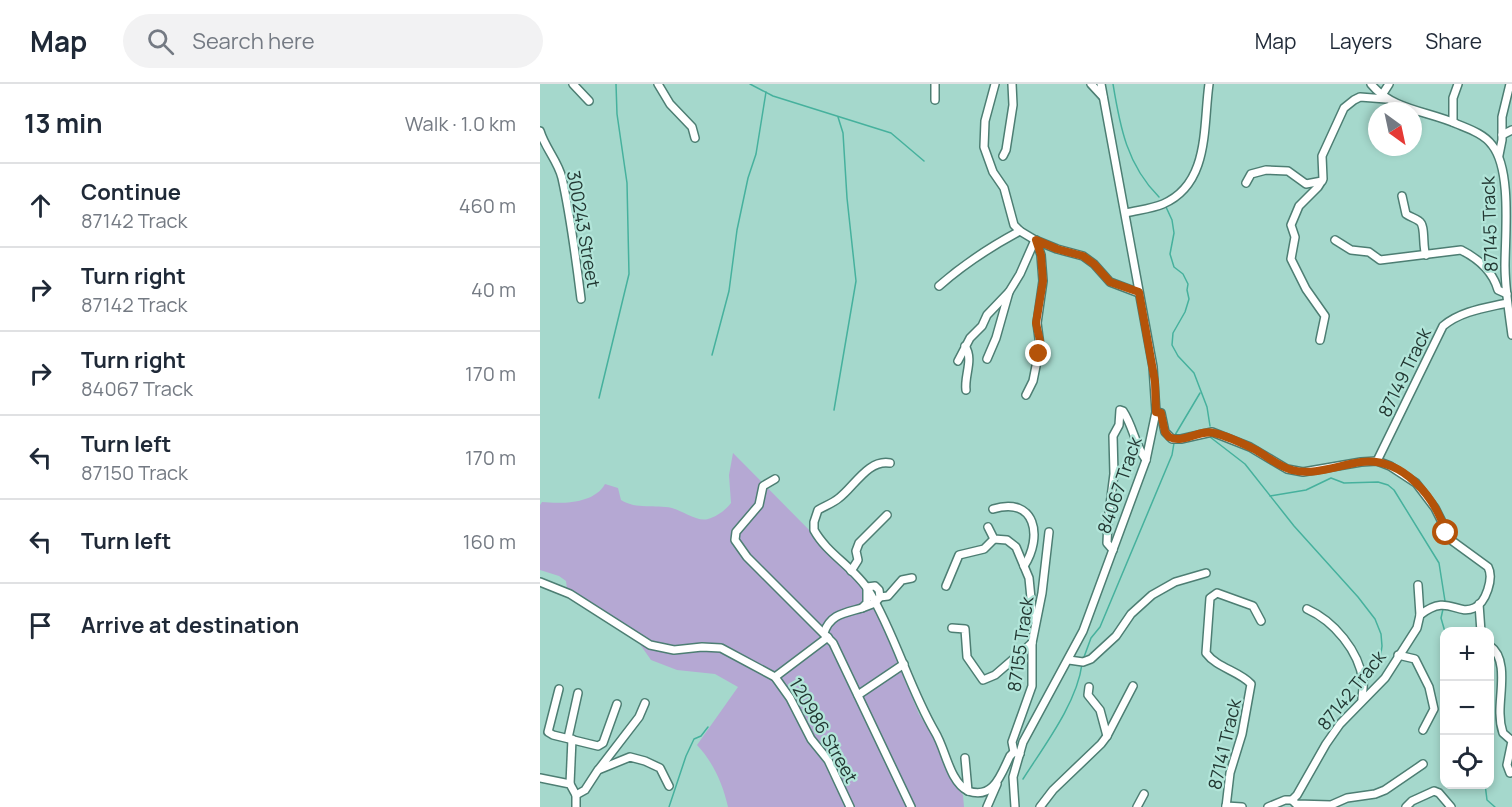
<!DOCTYPE html>
<meta charset="utf-8">
<style>
:root{--surface:#fff;--page:#f2f2f3;--text:#1f2937;--muted:#747a83;--line:#e0e1e3}
body{margin:0;font-family:Manrope,sans-serif;background:var(--page);color:var(--text)}
.controls{position:absolute;right:18px;bottom:18px;display:grid;overflow:hidden;border-radius:12px;box-shadow:0 3px 9px #0003}
.controls button{width:54px;height:54px;display:grid;place-items:center;padding:0;border:0;border-bottom:2px solid var(--line);background:var(--surface);color:var(--text);font:30px sans-serif}
.compass{position:absolute;left:828px;top:18px;width:54px;height:54px;border-radius:50%;background:var(--surface);box-shadow:0 3px 9px #0003;rotate:147deg}
.stop{position:absolute;width:18px;height:18px;margin:-14px;border:4px solid #b45309;border-radius:50%;background:#fff}
.stop.end{background:#b45309;border-color:#fff;box-shadow:0 2px 6px #0008}
.list{margin:0;padding:0;list-style:none}
h2{display:flex;justify-content:space-between;align-items:center;height:78px;margin:0;padding:0 24px;font-size:26px}
h2 small{font-size:20px;font-weight:400;color:var(--muted)}
.list li{display:grid;grid-template-columns:39px 1fr auto;gap:18px;align-items:center;box-sizing:border-box;height:84px;padding:0 24px;border-top:2px solid var(--line)}
.list b{display:block;font-size:22px;white-space:nowrap}
.list p{margin:0;font-size:20px;white-space:nowrap;color:var(--muted)}
.list em{font-size:20px;font-style:normal;color:var(--muted)}
.icon{flex:none;width:33px;height:33px;fill:none;stroke:currentColor;stroke-width:2;stroke-linecap:round;stroke-linejoin:round}
.map{position:relative;flex:none;width:972px;height:723px;overflow:hidden}
header{display:flex;align-items:center;gap:36px;box-sizing:border-box;height:84px;padding:0 30px;background:var(--surface);border-bottom:2px solid var(--line)}
header strong{font-size:28px}
nav{display:flex;gap:33px;margin-inline-start:auto;font-size:21px}
.search{width:420px;height:54px;background:var(--page);display:flex;align-items:center;gap:15px;box-sizing:border-box;padding:0 21px;border-radius:33px;color:var(--muted);font-size:22px}
main{display:flex}
aside{flex:1;background:var(--surface)}
.map>svg:first-child{display:block}
.green{fill:#b5a8d3}
.lines{fill:none;stroke-linecap:round;stroke-linejoin:round}
.stream{stroke:#46b19d;stroke-width:1.5}
.minor-casing{stroke:#4d7e73;stroke-width:10}
.minor{stroke:#fff;stroke-width:7}
.route{stroke:#b45309;stroke-width:8}
.labels{text-anchor:middle;dominant-baseline:central;stroke-width:4.5;stroke-linejoin:round;paint-order:stroke}
.street-label{font-size:18px;fill:#233833;stroke:#b2e5d9}
</style>
<header>
<strong>Map</strong>
<div class="search"><svg class="icon" aria-label="search" viewBox="0 0 24 24"><circle cx="10" cy="10" r="6"/><path d="M15 15l6 6"/></svg>Search here</div>
<nav><a>Map</a><a>Layers</a><a>Share</a></nav>
</header>
<main>
<aside>
<h2>13 min<small>Walk · 1.0 km</small></h2>
<ul class="list">
<li><svg class="icon" aria-label="ahead" viewBox="0 0 24 24"><path d="M12 20V5M6 11l6-6 6 6"/></svg><div><b>Continue</b><p>87142 Track</p></div><em>460 m</em></li>
<li><svg class="icon" aria-label="right" viewBox="0 0 24 24"><path d="M7 20v-9h11M14 6l5 5-5 5"/></svg><div><b>Turn right</b><p>87142 Track</p></div><em>40 m</em></li>
<li><svg class="icon" aria-label="right" viewBox="0 0 24 24"><path d="M7 20v-9h11M14 6l5 5-5 5"/></svg><div><b>Turn right</b><p>84067 Track</p></div><em>170 m</em></li>
<li><svg class="icon" aria-label="left" viewBox="0 0 24 24"><path d="M17 20v-9H6M10 6l-5 5 5 5"/></svg><div><b>Turn left</b><p>87150 Track</p></div><em>170 m</em></li>
<li><svg class="icon" aria-label="left" viewBox="0 0 24 24"><path d="M17 20v-9H6M10 6l-5 5 5 5"/></svg><div><b>Turn left</b></div><em>160 m</em></li>
<li><svg class="icon" aria-label="arrive" viewBox="0 0 24 24"><path d="M6 21V4h12l-3 4 3 4H6"/></svg><div><b>Arrive at destination</b></div></li>
</ul>
</aside>
<div class="map">
<svg width="972" height="723" viewBox="0 0 972 723">
<rect width="100%" height="100%" fill="#a5d8cc"/>
<path class="green" d="M193,369L280,457L329,510L379,630L400,663L414,700L423,711L424,723H188C183,700 173,678 157,661L198,603L175,590L137,586L111,576L90,546L27,505L26,497L19,492L0,486V421L2,418C22,420 54,420 65,400L78,404L81,416C97,426 114,420 132,424C143,427 157,438 168,435C176,433 186,426 191,419L189,391Z"/>
<g class="lines">
<g class="stream">
<polyline points="210,0 233,12 351,49 384,77"/>
<path d="M573,0C580,43 587,81 619,113"/>
<polyline points="626,123 632,136 634,149 630,170 634,183 643,190 648,200 647,206 649,215 645,228 633,249 632,261 638,272 654,289 667,323 670,342"/>
<polyline points="172,271 189,207 197,146 208,94 216,70 226,8"/>
<polyline points="59,314 89,190 87,99 77,30 76,0"/>
<polyline points="294,326 316,197 307,114 303,49 298,33"/>
<polyline points="635,351 660,309"/>
<polyline points="670,353 705,380 754,442 818,513 835,535 841,550 842,562 839,583"/>
<polyline points="730,412 766,406 791,394 804,399 838,398 848,401 854,406 899,479 905,517"/>
<polyline points="903,525 901,534 905,548"/>
<polyline points="544,573 551,554 560,543 632,371 634,359"/>
<path d="M483,695C504,662 537,619 542,580"/>
<polyline points="945,700 947,716 955,723"/>
<polyline points="129,723 146,672 154,655 161,652 168,643"/>
</g>
<defs>
<g id="minor">
<polyline points="33,0 49,17"/>
<polyline points="118,0 130,20 152,43 155,54"/>
<polyline points="455,0 445,37 444,63 453,88 464,104 474,141 480,147 495,156 517,165 543,172 554,180 570,198 599,209"/>
<polyline points="551,0 563,13"/>
<path d="M831,0C852,26 888,27 917,40C929,45 944,50 952,61C972,86 965,151 965,182C965,205 969,228 972,251"/>
<polyline points="842,11 849,0"/>
<polyline points="395,16 395,0"/>
<polyline points="913,38 913,14 918,0"/>
<path d="M0,47C5,64 18,77 22,94C31,134 36,175 41,215"/>
<polyline points="962,51 972,46"/>
<polyline points="959,71 962,56 962,33 970,0"/>
<polyline points="463,72 466,66 473,21 472,0"/>
<polyline points="706,99 711,90 726,86 748,87 766,100 782,97"/>
<path d="M862,112L866,130C870,133 875,134 879,137C886,141 882,163 886,171"/>
<path d="M586,129C598,126 611,125 623,120C670,100 663,42 669,0"/>
<path d="M795,156L811,166L829,168L840,176L921,166C939,175 953,188 958,206L967,210"/>
<path d="M399,202C424,180 450,163 480,147"/>
<polyline points="780,256 785,232 766,205 751,175 755,153 751,141 759,122 778,103 783,95 782,72 804,24 814,16 820,13 846,15"/>
<path d="M425,262C434,276 424,291 426,306"/>
<polyline points="447,275 456,254 469,208"/>
<polyline points="418,277 430,254 442,242 447,231 469,208 480,190 495,156"/>
<polyline points="486,311 493,297 500,262 497,239 503,197 501,171 496,156"/>
<path d="M616,328L621,329L625,348L632,355H641L672,348L710,363L747,385L763,388L821,378L837,377L850,382L876,399L895,424L911,456L948,483C954,494 946,519 934,524C916,532 908,509 880,531L877,544L845,594L800,640L786,660L757,711L752,716H745L728,723"/>
<path d="M837,377L903,242C921,227 945,224 967,219"/>
<path d="M350,379C328,375 314,403 299,414C293,419 285,422 278,426L274,438V446C287,470 315,484 329,507C356,552 369,604 395,648C406,666 409,697 428,707"/>
<polyline points="235,395 223,402 219,421 196,448 195,456 207,473 293,559 371,723"/>
<path d="M453,425C496,412 503,453 484,482"/>
<polyline points="448,443 454,455 467,456 476,463 489,494 493,535"/>
<path d="M573,466L567,459L568,437L574,390L573,352L579,341L580,326L583,327C593,342 595,361 606,376"/>
<polyline points="311,487 318,476 316,467 319,459 347,431"/>
<polyline points="0,498 30,510 110,561 134,566 162,563 181,564 235,593 250,614 271,655 288,676 310,723"/>
<polyline points="878,501 880,531"/>
<polygon points="335,502 339,506 340,513 335,519 322,524 327,519 327,503"/>
<polyline points="406,502 419,471 444,465 454,455"/>
<polyline points="340,513 348,512 362,496 372,494"/>
<polyline points="939,520 941,548"/>
<path d="M767,525C794,537 819,567 823,597C824,603 822,609 822,615"/>
<polyline points="412,544 425,545 427,573 443,596 455,591 492,559"/>
<path d="M284,549C290,530 305,529 322,524"/>
<path d="M950,562C969,575 959,611 960,630C960,637 961,643 963,649L972,657L967,681L970,689"/>
<polyline points="858,571 875,575 889,603 894,625 883,646"/>
<polyline points="529,576 543,578 551,575 576,552 591,530 612,511 635,498 666,489"/>
<polyline points="235,593 288,553"/>
<polyline points="549,603 548,611 560,626 567,652"/>
<polyline points="19,605 8,648 13,651 58,662 63,659 77,620"/>
<polyline points="318,611 364,580"/>
<polyline points="28,654 38,609"/>
<polyline points="480,670 474,668 472,658 492,602 492,559 502,509 509,448"/>
<path d="M425,674L428,707C454,716 461,690 470,672L474,668"/>
<polyline points="59,685 99,633 105,619"/>
<polyline points="0,694 30,700 36,711 36,723"/>
<polyline points="30,700 32,655"/>
<polyline points="36,711 45,706 58,686 90,673 105,677 120,684 129,702"/>
<polyline points="752,716 756,720 791,721 807,714 835,710 845,706 883,680"/>
<polyline points="686,722 702,723"/>
<polyline points="447,723 457,700"/>
<polyline points="475,723 473,693 483,658 543,547 606,376 616,328 613,283 561,0"/>
<polyline points="500,723 513,706 561,660 567,652 593,602"/>
<polyline points="597,723 604,710"/>
<path d="M686,723L690,689L702,650L711,600C699,587 677,584 666,569L670,514L677,509L713,522L721,537"/>
<polyline points="866,723 872,717 894,707 899,709 911,723"/>
</g>
</defs>
<use href="#minor" class="minor-casing"/>
<use href="#minor" class="minor"/>
</g>
<g class="lines">
<path class="route" d="M499,270L500,257L496,239L503,197L501,171L496,156L517,165L543,172L554,180L570,198L599,208L615,298L616,328L621,329L625,348L629,353C644,360 659,345 674,349C687,352 704,360 716,366C728,373 739,383 752,386C774,392 799,381 821,378C862,373 895,412 906,449"/>
</g>
<g class="labels">
<g class="street-label">
<text transform="translate(949 140) rotate(-92)">87145 Track</text>
<text transform="translate(44 145) rotate(80)">300243 Street</text>
<text transform="translate(864 288) rotate(-64)">87149 Track</text>
<text transform="translate(579 401) rotate(-71)">84067 Track</text>
<text transform="translate(480 560) rotate(-82)">87155 Track</text>
<text transform="translate(811 606) rotate(-51)">87142 Track</text>
<text transform="translate(284 646) rotate(60)">120986 Street</text>
<text transform="translate(684 660) rotate(-77)">87141 Track</text>
</g>
</g>
</svg>
<div class="controls">
<button>+</button>
<button>−</button>
<button><svg class="icon" aria-label="locate" viewBox="0 0 24 24"><circle cx="12" cy="12" r="6"/><path d="M12 2v4M12 18v4M2 12h4M18 12h4"/></svg></button>
</div>
<svg class="compass" viewBox="-18 -18 36 36"><path d="M0-13l5 13h-10z" fill="#e53935"/><path d="M0 13l5-13h-10z" fill="#747a83"/></svg>
<div class="stop" style="left:906px;top:449px"></div>
<div class="stop end" style="left:499px;top:270px"></div>
</div>
</main>
